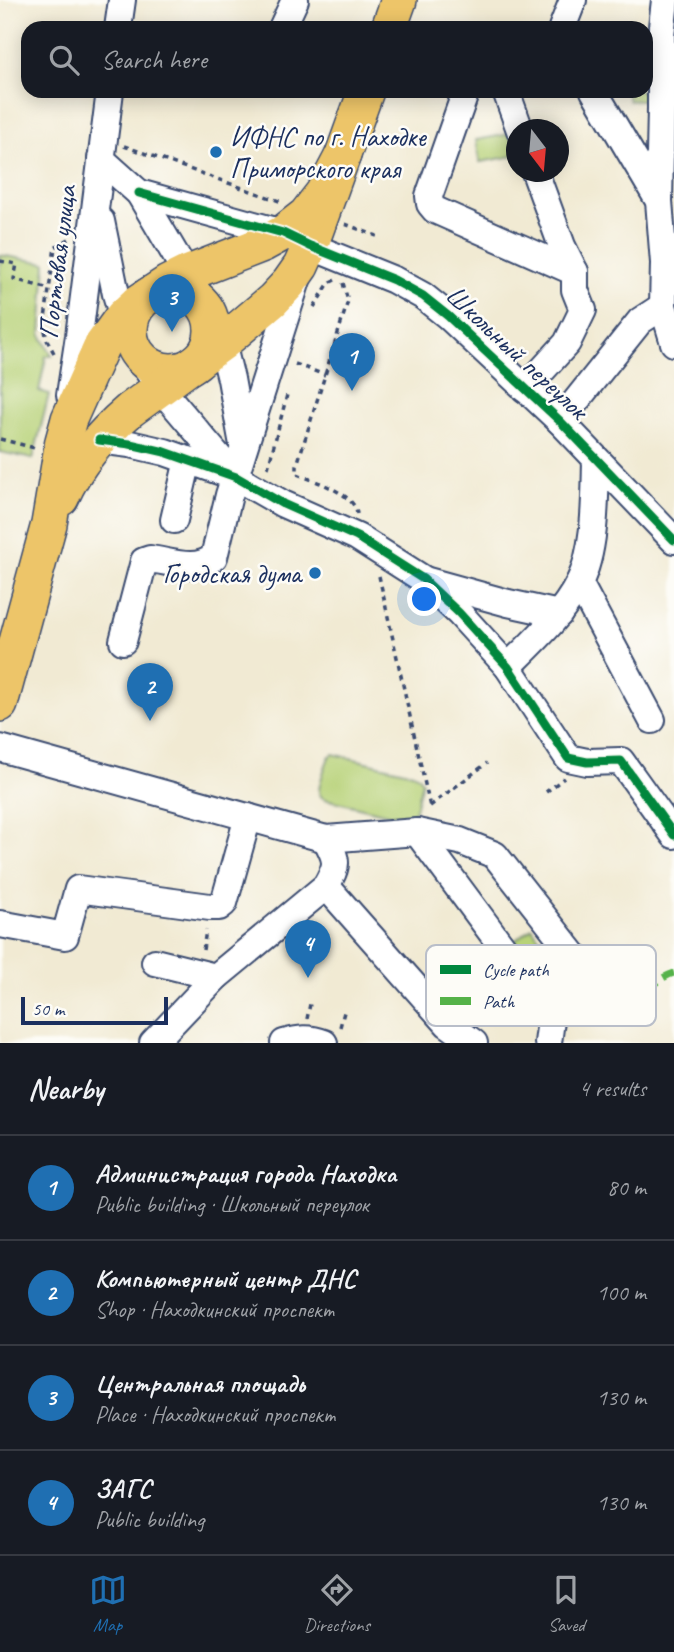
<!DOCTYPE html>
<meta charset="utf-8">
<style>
:root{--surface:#171b24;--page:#20242c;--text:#f1f3f6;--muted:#9ea1a6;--line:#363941;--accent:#1f6fb2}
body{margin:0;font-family:Caveat,sans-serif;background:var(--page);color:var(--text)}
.compass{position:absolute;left:506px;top:119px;width:63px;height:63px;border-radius:50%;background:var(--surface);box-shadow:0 4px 18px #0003;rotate:164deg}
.scale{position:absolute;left:21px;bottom:18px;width:147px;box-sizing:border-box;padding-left:7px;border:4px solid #1b2f5e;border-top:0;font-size:19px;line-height:24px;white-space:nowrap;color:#1b2f5e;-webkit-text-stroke:5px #fdfcf7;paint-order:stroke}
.you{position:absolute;left:425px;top:600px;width:24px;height:24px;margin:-18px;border:5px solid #fff;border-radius:50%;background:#1a73e8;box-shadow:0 0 0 10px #1a73e833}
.badge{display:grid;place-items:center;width:46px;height:46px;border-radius:50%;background:var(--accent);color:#fff;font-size:23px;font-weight:700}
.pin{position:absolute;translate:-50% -58px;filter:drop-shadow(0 2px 4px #0008)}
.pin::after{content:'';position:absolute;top:37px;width:24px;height:21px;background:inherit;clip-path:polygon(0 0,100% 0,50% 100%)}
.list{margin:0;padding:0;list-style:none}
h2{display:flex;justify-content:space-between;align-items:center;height:91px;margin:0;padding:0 28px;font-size:30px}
h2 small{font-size:23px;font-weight:400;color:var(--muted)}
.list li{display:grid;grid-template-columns:46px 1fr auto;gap:21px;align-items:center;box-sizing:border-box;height:105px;padding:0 28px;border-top:2px solid var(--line)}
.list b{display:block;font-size:26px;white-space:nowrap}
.list p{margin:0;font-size:23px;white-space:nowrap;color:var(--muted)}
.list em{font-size:23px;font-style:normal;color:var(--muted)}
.icon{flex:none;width:38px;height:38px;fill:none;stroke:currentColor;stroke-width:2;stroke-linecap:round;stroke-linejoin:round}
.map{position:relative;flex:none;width:674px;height:1043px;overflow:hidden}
.search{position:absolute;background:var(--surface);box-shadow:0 4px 18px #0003;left:21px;right:21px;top:21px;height:77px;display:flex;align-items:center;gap:18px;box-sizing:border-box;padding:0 24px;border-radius:21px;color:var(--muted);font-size:26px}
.sheet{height:511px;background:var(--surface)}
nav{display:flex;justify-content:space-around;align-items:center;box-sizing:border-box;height:98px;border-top:2px solid var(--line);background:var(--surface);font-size:19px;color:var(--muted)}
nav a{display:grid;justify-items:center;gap:4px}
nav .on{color:var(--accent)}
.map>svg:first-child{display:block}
.green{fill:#b7d278;stroke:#69806b;stroke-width:2}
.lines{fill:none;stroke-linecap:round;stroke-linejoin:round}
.minor-casing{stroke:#3b4b70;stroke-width:30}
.major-casing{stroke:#3b4b70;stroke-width:38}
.path{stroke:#3b4b70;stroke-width:3.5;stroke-dasharray:5 5;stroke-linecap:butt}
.minor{stroke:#fff;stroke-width:26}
.major{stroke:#edc569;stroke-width:35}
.quiet{stroke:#55b248;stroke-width:7;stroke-dasharray:14 7;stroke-linecap:butt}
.cycleway-casing{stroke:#fdfcf7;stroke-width:13}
.cycleway{stroke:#00873e;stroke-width:9}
.poi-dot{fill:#1f6fb2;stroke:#fdfcf7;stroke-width:2.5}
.labels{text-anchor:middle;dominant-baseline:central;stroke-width:5;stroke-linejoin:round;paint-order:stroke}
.poi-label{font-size:28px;fill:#1b2f5e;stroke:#fdfcf7;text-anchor:start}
.street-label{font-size:28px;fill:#1b2f5e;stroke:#fdfcf7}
.key{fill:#fdfcf7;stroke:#b9bec9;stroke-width:2}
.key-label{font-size:19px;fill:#1b2f5e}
</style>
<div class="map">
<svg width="674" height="1043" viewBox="0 0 674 1043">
<rect width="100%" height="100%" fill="#fdfcf7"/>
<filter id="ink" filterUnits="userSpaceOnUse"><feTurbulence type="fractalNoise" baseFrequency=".0143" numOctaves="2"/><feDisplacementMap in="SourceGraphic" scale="14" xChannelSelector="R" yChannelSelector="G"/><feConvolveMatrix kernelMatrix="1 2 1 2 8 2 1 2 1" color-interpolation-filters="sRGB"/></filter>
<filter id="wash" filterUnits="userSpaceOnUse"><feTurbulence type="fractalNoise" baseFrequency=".00686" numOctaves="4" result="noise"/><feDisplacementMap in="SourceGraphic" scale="28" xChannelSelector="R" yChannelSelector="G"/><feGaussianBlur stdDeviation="1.57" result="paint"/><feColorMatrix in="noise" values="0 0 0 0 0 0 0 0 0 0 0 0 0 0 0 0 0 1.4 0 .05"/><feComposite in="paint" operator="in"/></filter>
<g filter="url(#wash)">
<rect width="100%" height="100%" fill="#f1ead3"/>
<g class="green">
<polygon points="652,36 649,99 629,101 626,91 646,91 646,37"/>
<polygon points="510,134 514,156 480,162 476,140"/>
<polygon points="0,255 46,263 41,335 52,356 46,356 39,391 49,394 33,459 0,452"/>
<path d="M333,754L413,773L418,776L422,782L414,813L410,817L404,818L325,799C323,798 321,797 320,795C316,789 326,765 329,757Z"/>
<polygon points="532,928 561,967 542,981 513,942"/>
</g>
</g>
<g filter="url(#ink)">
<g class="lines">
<defs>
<g id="minor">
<polyline points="118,28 122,0"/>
<polyline points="282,28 295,0"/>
<polyline points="562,28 573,0"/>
<polyline points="466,91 429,196 430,204 435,210 575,272"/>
<polyline points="506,91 520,130"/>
<polyline points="594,91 659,201 664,263 663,306 674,343"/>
<polyline points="101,159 139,193 208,310 222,343 231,379 243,445"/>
<polyline points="139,193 283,233 310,246 394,280 423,296 448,316 560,421 674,540"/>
<polyline points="659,201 661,108 661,36 665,0"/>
<polyline points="101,221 116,294 128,334 139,358 160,388 234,475"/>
<polyline points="525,389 567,343 583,310 575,290 575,272 562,246 535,172"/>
<polyline points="70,395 79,336 110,91"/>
<polyline points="560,421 640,321 663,306"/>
<polyline points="99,440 130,444 165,452 236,477 283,504 357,537 423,579 459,613 508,667 568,758 587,762 621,761 674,835"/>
<polyline points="174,520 188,460"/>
<polyline points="428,581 508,603 559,614"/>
<polyline points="579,583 652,720"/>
<path d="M123,641L144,561L150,559C172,562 196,572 214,557L229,495L298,277"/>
<path d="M508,667C533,642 563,615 579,583C596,549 595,498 596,460"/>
<polyline points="0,748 326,839 417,832 460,841 495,855 607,997"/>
<polyline points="417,832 538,995 551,1020 548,1043"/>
<polyline points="326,886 448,1024 474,1043"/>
<polyline points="0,924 65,936 78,889 210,907 219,907 224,903 248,817"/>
<polyline points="155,962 216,977"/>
<path d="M153,1043L216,977L326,886C338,864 338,862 326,839"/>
<path d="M284,1043C298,1039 309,1037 324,1043"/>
</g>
<g id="major">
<polyline points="389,28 399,0"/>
<circle cx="171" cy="330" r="41"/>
<path d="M61,498C76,464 102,434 130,410L222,343L273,300L289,283L301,266L310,246L366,91"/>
<polyline points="0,704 49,524 63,441 69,419 102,345 123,316 136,304 168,283 186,274 263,244 283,233 306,215 323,193 343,155"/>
</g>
</defs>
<use href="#minor" class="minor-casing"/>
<use href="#major" class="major-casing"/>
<g class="path">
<polyline points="124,146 282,202"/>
<polyline points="345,224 377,236"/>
<polyline points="0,261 17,264 14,279 49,289"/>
<path d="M343,283L348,301L297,465V474C314,481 355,493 357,514"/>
<polyline points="314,307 329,283 335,280"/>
<polyline points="54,353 47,340 44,326 55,247 69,239"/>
<polyline points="295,364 325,375"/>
<polyline points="0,439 35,448"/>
<polyline points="268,468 288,391"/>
<polyline points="379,576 430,807"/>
<polyline points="546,792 564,778"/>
<polyline points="430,806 487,763"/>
<polyline points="203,950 206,930"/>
<polyline points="307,1019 310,1004"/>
<polyline points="340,1027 344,1012"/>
</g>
<use href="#minor" class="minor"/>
<use href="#major" class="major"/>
<path class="quiet" d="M607,997C611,998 615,1000 618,1000C635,1003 656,978 674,973"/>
<defs>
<g id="cycleway">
<polyline points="139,193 283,233 310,246 394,280 423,296 448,316 560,421 674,540"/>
<polyline points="99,440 130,444 165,452 236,477 283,504 357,537 423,579 459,613 508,667 568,758 587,762 621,761 674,835"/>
</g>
</defs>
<use href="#cycleway" class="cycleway-casing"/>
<use href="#cycleway" class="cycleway"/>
</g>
</g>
<g class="poi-dot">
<circle cx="216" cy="152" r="7"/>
<circle cx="315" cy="573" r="7"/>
</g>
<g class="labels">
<g class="poi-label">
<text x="230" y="136">ИФНС по г. Находке<tspan x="230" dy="32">Приморского края</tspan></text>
<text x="301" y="573" text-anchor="end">Городская дума</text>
</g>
<g class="street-label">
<text transform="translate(57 262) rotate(-83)">Портовая улица</text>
<text transform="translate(517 352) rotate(43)">Школьный переулок</text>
</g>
</g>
<rect x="426" y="945" width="230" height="81" rx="10" class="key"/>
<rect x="440" y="965" width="31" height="9" fill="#00873e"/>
<rect x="440" y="997" width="31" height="8" fill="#55b248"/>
<g class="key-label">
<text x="483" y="976">Cycle path</text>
<text x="483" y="1008">Path</text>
</g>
</svg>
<svg class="compass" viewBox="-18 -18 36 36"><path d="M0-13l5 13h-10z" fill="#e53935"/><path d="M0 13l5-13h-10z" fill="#9ea1a6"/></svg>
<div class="scale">50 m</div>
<div class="you"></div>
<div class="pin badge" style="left:352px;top:391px">1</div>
<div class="pin badge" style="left:150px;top:721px">2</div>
<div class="pin badge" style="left:172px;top:332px">3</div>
<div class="pin badge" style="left:308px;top:978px">4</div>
<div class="search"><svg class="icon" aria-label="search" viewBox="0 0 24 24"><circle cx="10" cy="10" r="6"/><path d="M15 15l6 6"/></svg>Search here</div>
</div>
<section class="sheet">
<h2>Nearby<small>4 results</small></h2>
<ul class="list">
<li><span class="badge">1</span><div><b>Администрация города Находка</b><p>Public building · Школьный переулок</p></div><em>80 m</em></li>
<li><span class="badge">2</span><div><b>Компьютерный центр ДНС</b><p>Shop · Находкинский проспект</p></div><em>100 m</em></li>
<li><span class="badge">3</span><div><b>Центральная площадь</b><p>Place · Находкинский проспект</p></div><em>130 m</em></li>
<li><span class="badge">4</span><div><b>ЗАГС</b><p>Public building</p></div><em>130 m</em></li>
</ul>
</section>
<nav>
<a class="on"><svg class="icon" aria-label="map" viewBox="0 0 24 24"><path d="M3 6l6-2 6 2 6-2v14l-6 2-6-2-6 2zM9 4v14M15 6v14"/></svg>Map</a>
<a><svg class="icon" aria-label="directions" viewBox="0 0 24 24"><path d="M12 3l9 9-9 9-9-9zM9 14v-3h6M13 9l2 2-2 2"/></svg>Directions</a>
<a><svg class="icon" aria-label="saved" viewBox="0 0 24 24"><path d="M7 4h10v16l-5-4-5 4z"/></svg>Saved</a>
</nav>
